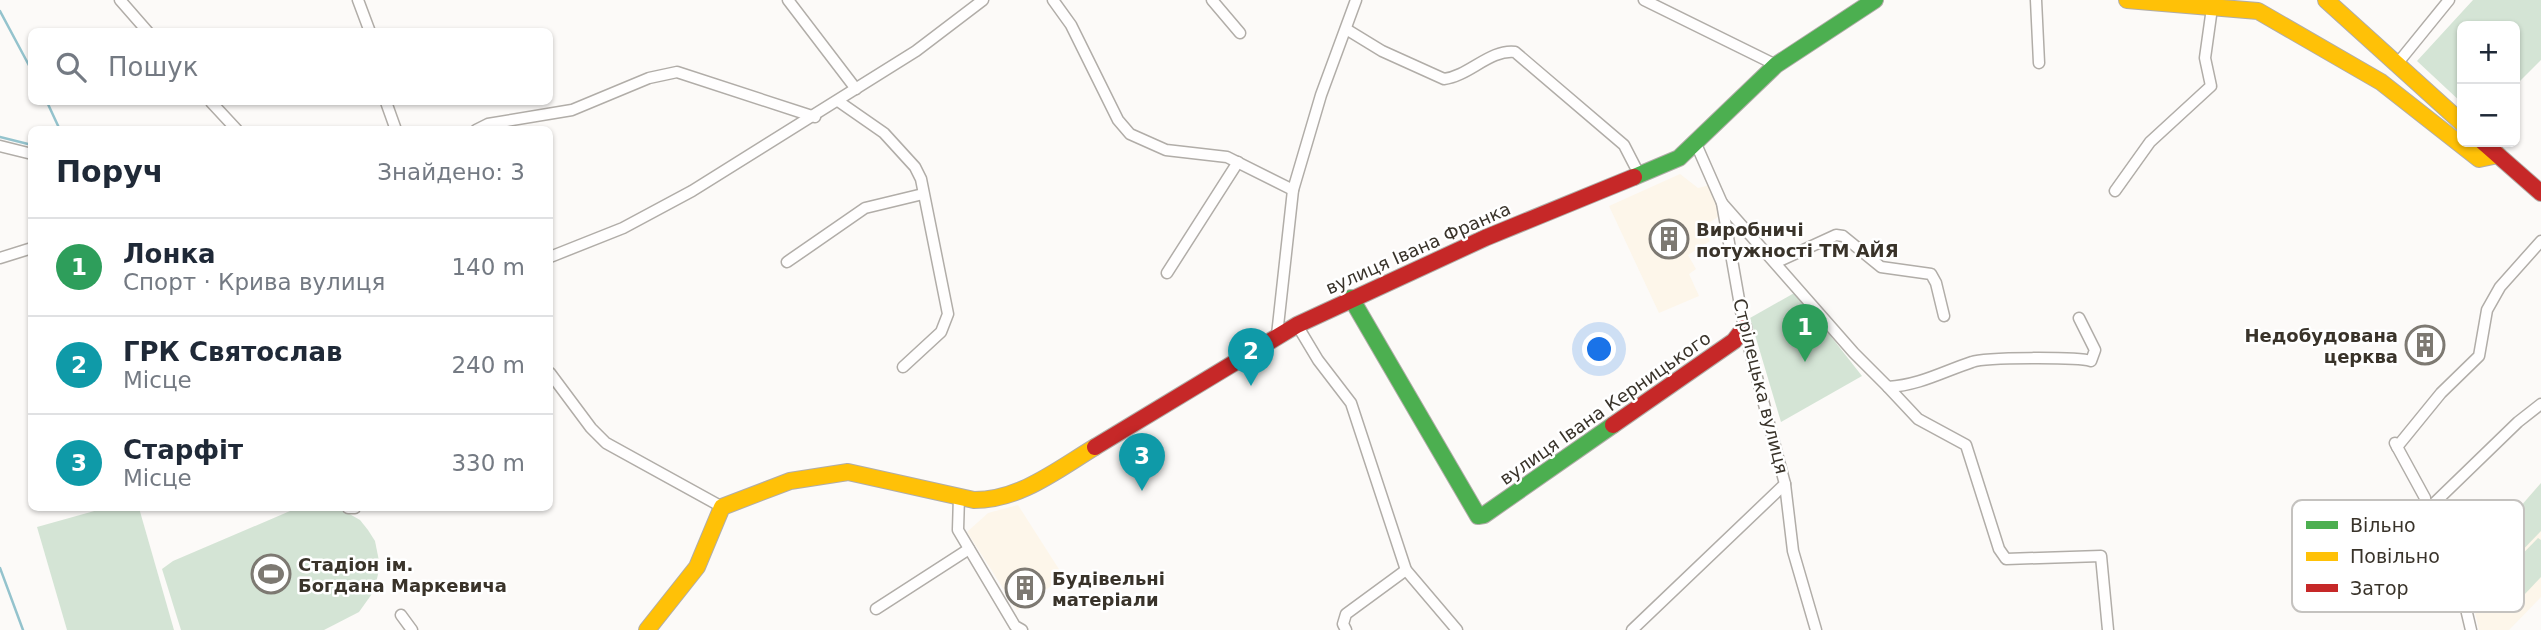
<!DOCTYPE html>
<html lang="uk">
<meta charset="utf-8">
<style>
:root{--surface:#fff;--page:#f6f6f7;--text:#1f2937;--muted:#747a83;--line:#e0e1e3;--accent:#111827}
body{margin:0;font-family:"DejaVu Sans",sans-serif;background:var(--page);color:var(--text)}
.controls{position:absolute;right:21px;top:21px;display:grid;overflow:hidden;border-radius:10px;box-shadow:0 2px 5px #0004}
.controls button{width:63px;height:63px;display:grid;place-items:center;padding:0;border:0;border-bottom:2px solid var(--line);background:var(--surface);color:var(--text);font:35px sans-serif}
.you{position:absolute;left:1600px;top:350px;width:24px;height:24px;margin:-18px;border:5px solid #fff;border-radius:50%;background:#1a73e8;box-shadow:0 0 0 10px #1a73e833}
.badge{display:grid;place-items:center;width:46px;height:46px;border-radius:50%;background:var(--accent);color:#fff;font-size:23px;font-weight:700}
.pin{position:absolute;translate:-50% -58px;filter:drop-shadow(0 2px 4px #0008)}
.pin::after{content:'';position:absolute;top:37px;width:24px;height:21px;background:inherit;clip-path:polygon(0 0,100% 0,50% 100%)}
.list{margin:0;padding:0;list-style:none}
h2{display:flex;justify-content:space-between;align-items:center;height:91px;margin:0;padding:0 28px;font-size:30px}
h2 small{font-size:23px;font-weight:400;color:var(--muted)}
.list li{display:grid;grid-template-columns:46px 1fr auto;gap:21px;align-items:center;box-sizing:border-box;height:98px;padding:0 28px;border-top:2px solid var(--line)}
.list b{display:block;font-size:26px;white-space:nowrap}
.list p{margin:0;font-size:23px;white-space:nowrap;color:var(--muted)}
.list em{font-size:23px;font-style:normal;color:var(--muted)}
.icon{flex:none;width:38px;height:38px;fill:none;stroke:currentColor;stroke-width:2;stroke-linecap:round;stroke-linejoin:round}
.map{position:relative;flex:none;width:2541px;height:630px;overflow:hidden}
.search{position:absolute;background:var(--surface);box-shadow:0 2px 5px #0004;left:28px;top:28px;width:525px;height:77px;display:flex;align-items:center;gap:18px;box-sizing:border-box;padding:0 24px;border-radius:10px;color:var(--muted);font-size:26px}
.panel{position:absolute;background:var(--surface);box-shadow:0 2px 5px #0004;left:28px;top:126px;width:525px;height:385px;border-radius:10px}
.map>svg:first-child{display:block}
.built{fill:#fdf6ea}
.green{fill:#d4e4d5}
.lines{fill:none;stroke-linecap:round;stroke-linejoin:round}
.stream{stroke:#94c3cd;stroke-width:2.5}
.street-casing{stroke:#b1ada8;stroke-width:13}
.fast-casing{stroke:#b1ada8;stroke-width:18}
.slow-casing{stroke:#b1ada8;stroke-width:18}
.jam-casing{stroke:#b1ada8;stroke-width:18}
.street{stroke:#fffefe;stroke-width:10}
.fast{stroke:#4caf50;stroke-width:16}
.slow{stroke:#ffc107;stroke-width:16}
.jam{stroke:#c62828;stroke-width:16}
.labels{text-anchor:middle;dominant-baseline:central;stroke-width:5;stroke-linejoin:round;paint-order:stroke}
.poi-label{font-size:18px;font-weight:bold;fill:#39332a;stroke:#fff;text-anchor:start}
.street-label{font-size:18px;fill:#39332a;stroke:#fff}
.key{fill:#fff;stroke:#c4c2bf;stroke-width:2}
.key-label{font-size:19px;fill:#39332a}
</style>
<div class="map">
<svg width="2541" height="630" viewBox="0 0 2541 630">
<rect width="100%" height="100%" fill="#fcfaf8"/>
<g class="built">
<polygon points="1680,174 1698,188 1710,185 1720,216 1701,227 1710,241 1688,255 1696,269 1689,274 1699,296 1659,313 1609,206"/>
<polygon points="2541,483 2541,597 2509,630 2479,630 2471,595 2503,561 2486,546"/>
<polygon points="1018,505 1064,577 1017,610 967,532 988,513"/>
</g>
<g class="green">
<polygon points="2473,0 2541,0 2541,60 2515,86 2515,26 2462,26 2462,103 2417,61"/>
<polygon points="1796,292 1862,376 1781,422 1750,318"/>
<polygon points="2541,483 2541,531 2511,562 2503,561 2486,546"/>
<polygon points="105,508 139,508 174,630 67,630 37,527"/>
<polygon points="297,508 339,508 360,520 368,530 375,541 380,566 374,591 359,612 324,630 181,630 162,569 173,561"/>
<polygon points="2538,538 2541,540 2541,577 2524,595 2502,575"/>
</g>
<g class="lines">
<g class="stream">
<polyline points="0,11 32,71"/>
<polyline points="47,102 60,130"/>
<polyline points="0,137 32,145"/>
<polyline points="0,568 23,630"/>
</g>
<defs>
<g id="street">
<polyline points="120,0 148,32"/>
<polyline points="358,0 370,32"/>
<polyline points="788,0 856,89"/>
<polyline points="1053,0 1071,25 1118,120 1130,134 1166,150 1227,157 1293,190"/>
<polyline points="1212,0 1240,33"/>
<polyline points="1644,0 1776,65"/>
<polyline points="2036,0 2039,63"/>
<path d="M1346,29L1382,51L1444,79C1469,76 1490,49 1515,52L1624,145L1640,176"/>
<polyline points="2397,64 2449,0"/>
<polyline points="838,101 884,133 915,167 921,179 948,314 941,332 903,367"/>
<polyline points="211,102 237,130"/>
<polyline points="386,102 396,130"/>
<polyline points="476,130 488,124 572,110 649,78 677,72 815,117"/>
<polyline points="1696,144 1722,203 1744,328 1785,484 1793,551 1816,630"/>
<polyline points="0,146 32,154"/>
<polyline points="2115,191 2150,142 2211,86 2205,58 2212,8"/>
<path d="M1722,203L1854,353L1888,387C1920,385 1942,372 1972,362C1985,357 2078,357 2091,361L2095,350L2079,318"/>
<polyline points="550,257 623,228 692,191 916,51 983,0"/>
<polyline points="0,258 32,248"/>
<polyline points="787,262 865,208 923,194"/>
<polyline points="1777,262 1836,235 1843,236 1881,267 1931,274 1936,283 1944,316"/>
<polyline points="1167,273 1238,162"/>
<polyline points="1297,325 1318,360 1351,403 1406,570 1457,630"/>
<polyline points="1277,335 1293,190 1321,95 1356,0"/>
<polyline points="550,373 591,428 606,443 722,507"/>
<polyline points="1888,387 1918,419 1966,445 1999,549 2006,559 2101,556 2108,630"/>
<polyline points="2395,443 2425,498 2426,506 2420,517 2462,592 2471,630"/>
<polyline points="2397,447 2441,393 2479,356 2487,310 2500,287 2541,241"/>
<polyline points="959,496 958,530 1015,626 1022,630"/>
<polyline points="348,508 355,508"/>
<polyline points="2423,514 2518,422 2541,404"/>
<polyline points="876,609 969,549"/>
<polyline points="401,615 412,630"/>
<polyline points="1346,630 1343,624 1346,614 1406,570"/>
<polyline points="1632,630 1785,484"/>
</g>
<g id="fast">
<polyline points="1634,177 1679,158 1776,65 1875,0"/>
<polyline points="1351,298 1478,516 1484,515 1613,425"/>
</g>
<g id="slow">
<polyline points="2127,0 2258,11 2381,82 2479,159 2498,155"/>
<polyline points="2326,0 2462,123"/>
<path d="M647,630L697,567L722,507L790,481L848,472L974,500C1020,500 1057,470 1095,447"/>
</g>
<g id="jam">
<polyline points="2483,142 2541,193"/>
<polyline points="1613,425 1734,341 1744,328"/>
<polyline points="1095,447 1297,325 1485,238 1634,177"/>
</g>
</defs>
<use href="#street" class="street-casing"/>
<use href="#fast" class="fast-casing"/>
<use href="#slow" class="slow-casing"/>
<use href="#jam" class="jam-casing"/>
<use href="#street" class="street"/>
<use href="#fast" class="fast"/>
<use href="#slow" class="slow"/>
<use href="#jam" class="jam"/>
</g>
<defs>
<symbol id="building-ring" viewBox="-11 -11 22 22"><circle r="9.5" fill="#fff" stroke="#7d7972" stroke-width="1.5"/><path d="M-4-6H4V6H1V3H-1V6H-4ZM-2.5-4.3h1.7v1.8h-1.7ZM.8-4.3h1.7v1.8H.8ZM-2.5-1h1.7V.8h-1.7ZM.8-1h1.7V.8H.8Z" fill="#7d7972"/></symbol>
<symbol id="stadium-ring" viewBox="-11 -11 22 22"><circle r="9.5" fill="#fff" stroke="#7d7972" stroke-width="1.5"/><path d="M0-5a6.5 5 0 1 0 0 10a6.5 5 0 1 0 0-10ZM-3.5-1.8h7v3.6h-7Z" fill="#7d7972"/></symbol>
</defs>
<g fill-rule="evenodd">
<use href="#building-ring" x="1647" y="217" width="44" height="44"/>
<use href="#building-ring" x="2403" y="323" width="44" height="44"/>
<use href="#stadium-ring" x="249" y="552" width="44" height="44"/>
<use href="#building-ring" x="1003" y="566" width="44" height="44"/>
</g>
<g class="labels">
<g class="poi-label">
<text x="1696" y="229">Виробничі<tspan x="1696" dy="21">потужності ТМ АЙЯ</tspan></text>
<text x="2398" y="335" text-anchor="end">Недобудована<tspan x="2398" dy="21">церква</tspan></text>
<text x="298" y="564">Стадіон ім.<tspan x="298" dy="21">Богдана Маркевича</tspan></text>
<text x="1052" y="578">Будівельні<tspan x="1052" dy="21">матеріали</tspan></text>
</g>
<g class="street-label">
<text transform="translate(1418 248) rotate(-24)">вулиця Івана Франка</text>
<text transform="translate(1761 386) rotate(76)">Стрілецька вулиця</text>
<text transform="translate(1605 408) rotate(-35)">вулиця Івана Керницького</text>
</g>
</g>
<rect x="2292" y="500" width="232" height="112" rx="10" class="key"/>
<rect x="2306" y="521" width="32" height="8" fill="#4caf50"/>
<rect x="2306" y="552" width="32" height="9" fill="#ffc107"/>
<rect x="2306" y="584" width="32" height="8" fill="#c62828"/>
<g class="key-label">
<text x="2350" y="532">Вільно</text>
<text x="2350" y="563">Повільно</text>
<text x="2350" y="595">Затор</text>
</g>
</svg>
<div class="controls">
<button>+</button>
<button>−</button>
</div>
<div class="you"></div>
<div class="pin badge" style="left:1805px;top:362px;background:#2e9e5b">1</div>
<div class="pin badge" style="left:1251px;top:386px;background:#0f9aa8">2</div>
<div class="pin badge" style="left:1142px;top:491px;background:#0f9aa8">3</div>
<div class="search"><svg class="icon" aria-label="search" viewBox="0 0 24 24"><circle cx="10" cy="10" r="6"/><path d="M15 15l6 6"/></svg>Пошук</div>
<section class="panel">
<h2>Поруч<small>Знайдено: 3</small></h2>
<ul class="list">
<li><span class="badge" style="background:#2e9e5b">1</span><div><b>Лонка</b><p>Спорт · Крива вулиця</p></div><em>140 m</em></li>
<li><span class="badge" style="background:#0f9aa8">2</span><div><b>ГРК Святослав</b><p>Місце</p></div><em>240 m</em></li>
<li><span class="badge" style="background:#0f9aa8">3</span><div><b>Старфіт</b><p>Місце</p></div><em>330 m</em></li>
</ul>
</section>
</div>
